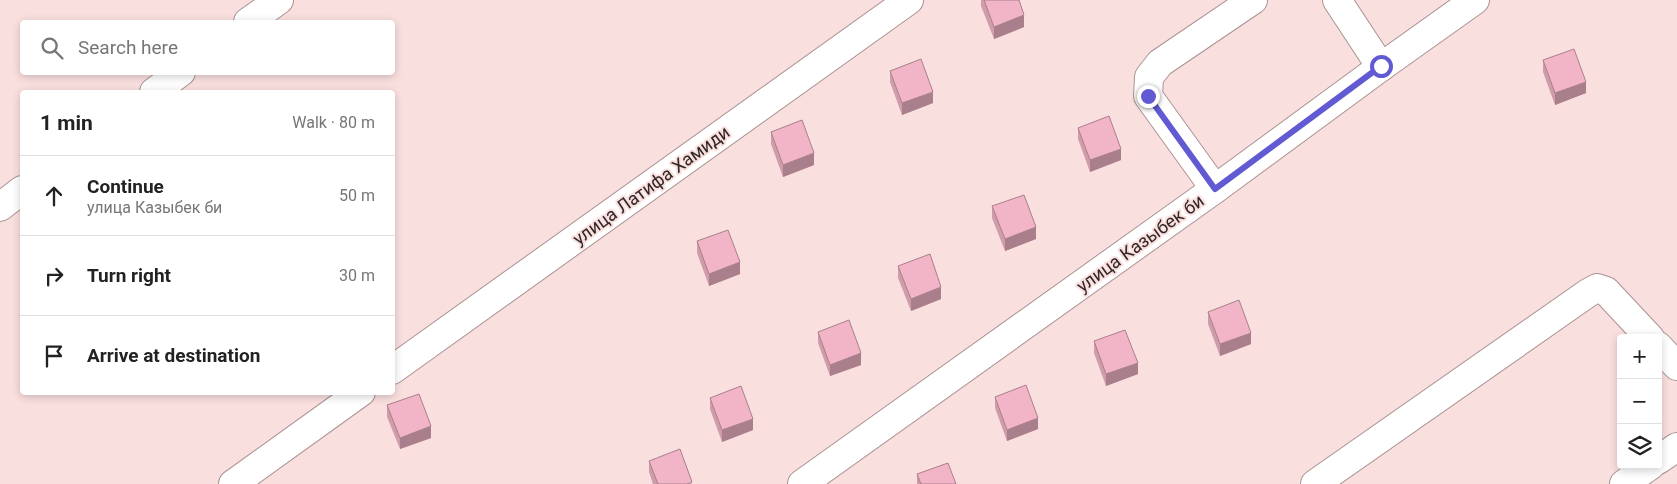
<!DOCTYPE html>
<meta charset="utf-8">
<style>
:root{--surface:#fff;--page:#f6f6f6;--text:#222;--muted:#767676;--line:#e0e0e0}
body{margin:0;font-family:Roboto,sans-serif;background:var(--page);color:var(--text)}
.controls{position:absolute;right:15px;bottom:15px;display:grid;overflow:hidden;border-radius:5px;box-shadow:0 2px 8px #0003}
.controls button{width:45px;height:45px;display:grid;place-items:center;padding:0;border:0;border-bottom:1px solid var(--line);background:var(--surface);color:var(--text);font:25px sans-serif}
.stop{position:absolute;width:15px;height:15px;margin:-11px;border:4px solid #625ad3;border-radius:50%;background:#fff}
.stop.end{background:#625ad3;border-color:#fff;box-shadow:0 1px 5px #0008}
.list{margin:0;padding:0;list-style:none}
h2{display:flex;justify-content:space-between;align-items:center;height:65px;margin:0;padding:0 20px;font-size:21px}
h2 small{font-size:16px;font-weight:400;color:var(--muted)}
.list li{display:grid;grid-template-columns:32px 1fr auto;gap:15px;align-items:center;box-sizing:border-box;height:80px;padding:0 20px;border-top:1px solid var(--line)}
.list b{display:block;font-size:19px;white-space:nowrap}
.list p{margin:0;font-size:16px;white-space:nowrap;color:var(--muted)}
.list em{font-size:16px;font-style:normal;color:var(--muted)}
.icon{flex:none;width:28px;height:28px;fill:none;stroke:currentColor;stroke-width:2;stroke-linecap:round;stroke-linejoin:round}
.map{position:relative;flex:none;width:1677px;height:484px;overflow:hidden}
.search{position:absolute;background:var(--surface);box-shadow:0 2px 8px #0003;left:20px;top:20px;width:375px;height:55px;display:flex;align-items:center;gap:12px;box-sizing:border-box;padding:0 18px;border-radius:5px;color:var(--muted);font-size:19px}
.panel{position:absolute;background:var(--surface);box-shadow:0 2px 8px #0003;left:20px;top:90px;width:375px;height:305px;border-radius:5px}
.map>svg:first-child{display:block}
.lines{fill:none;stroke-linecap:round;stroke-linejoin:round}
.minor-casing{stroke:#ab9293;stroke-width:30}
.minor{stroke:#fff;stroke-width:28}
.wall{fill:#d09cac}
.shaded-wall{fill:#a97f8c}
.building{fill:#f2b5c8;stroke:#a97f8c}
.route{stroke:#625ad3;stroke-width:6}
.labels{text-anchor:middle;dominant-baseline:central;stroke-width:4;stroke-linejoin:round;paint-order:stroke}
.street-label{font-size:18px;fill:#312727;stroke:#fadfdf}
</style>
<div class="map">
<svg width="1677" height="484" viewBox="0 0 1677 484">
<rect width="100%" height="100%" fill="#fadfdf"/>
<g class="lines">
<defs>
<g id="minor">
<polyline points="1337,0 1381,67"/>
<polyline points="248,22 279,0"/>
<polyline points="154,92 181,72"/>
<polyline points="1215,189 1148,96 1149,77 1160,63 1253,0"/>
<polyline points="0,207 22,190"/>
<polyline points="1658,346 1677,366"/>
<polyline points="392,370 909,0"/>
<polyline points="1658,460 1677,447"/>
<polyline points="233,484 361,392"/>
<polyline points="802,484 1215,189 1381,67 1475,0"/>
<polyline points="1315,484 1588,293 1597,288 1606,291 1650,338"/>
<polyline points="1624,484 1651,465"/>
</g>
</defs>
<use href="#minor" class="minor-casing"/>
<use href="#minor" class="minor"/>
</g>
<g class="wall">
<polygon points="981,0 1019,0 1024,27 994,39 981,6"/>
<polygon points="1543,60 1586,93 1555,105 1543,72"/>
<polygon points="890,71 933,103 902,115 890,82"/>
<polygon points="1078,128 1121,160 1090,172 1078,139"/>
<polygon points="771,132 814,165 783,177 771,144"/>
<polygon points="992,206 1036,239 1005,251 992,218"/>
<polygon points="697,241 740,274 709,286 697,253"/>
<polygon points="898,266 941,299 911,311 898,278"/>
<polygon points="1208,312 1251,344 1220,356 1208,324"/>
<polygon points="818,332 861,365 830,376 818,343"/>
<polygon points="1094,341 1138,374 1106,386 1094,353"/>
<polygon points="995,397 1038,429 1007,441 995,408"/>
<polygon points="710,398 753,430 722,442 710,409"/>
<polygon points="387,405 431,438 400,449 387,417"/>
<polygon points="649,461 692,484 653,484 649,472"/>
<polygon points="917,474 956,484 917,484"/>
</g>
<g class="shaded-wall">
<polygon points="1024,15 1024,27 994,39 994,27"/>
<polygon points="1586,82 1586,93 1555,105 1555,93"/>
<polygon points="933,92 933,103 902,115 902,103"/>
<polygon points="1121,149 1121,160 1090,172 1090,160"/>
<polygon points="814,153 814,165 783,177 783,165"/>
<polygon points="1036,227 1036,239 1005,251 1005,239"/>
<polygon points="740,262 740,274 709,286 709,274"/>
<polygon points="941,287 941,299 911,311 911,299"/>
<polygon points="1251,333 1251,344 1220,356 1220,344"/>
<polygon points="861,353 861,365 830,376 830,365"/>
<polygon points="1138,363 1138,374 1106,386 1106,374"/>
<polygon points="1038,418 1038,429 1007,441 1007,430"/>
<polygon points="753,419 753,430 722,442 722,430"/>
<polygon points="431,426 431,438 400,449 400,438"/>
</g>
<g class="building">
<polygon points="984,0 1019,0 1024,15 994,27"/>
<polygon points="1574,49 1586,82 1555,93 1543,60"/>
<polygon points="921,59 933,92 902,103 890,71"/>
<polygon points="1109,116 1121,149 1090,160 1078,128"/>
<polygon points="802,120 814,153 783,165 771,132"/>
<polygon points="1024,195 1036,227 1005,239 992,206"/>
<polygon points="728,230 740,262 709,274 697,241"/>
<polygon points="930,254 941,287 911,299 898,266"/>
<polygon points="1239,300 1251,333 1220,344 1208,312"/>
<polygon points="849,320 861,353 830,365 818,332"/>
<polygon points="1125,330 1138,363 1106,374 1094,341"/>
<polygon points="1026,385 1038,418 1007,430 995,397"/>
<polygon points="741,386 753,419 722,430 710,398"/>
<polygon points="419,394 431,426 400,438 387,405"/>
<polygon points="680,449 692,482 687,484 658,484 649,461"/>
<polygon points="948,463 956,484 921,484 917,474"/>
</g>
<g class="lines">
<polyline class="route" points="1148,96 1215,189 1381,66"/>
</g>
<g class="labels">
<g class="street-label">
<text transform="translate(651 185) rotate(-36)">улица Латифа Хамиди</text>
<text transform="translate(1140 243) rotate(-36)">улица Казыбек би</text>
</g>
</g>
</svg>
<div class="controls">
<button>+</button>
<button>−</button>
<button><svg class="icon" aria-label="layers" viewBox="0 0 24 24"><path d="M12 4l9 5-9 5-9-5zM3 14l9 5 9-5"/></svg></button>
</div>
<div class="stop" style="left:1381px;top:66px"></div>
<div class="stop end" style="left:1148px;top:96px"></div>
<div class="search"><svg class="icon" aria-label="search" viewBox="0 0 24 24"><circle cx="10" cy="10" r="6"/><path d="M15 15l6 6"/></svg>Search here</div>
<section class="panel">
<h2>1 min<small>Walk · 80 m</small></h2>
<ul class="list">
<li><svg class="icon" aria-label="ahead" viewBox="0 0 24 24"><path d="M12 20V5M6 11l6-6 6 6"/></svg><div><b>Continue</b><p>улица Казыбек би</p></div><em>50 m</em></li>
<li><svg class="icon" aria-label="right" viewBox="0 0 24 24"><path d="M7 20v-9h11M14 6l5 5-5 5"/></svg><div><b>Turn right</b></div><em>30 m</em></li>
<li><svg class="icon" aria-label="arrive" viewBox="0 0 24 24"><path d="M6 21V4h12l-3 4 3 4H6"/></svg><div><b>Arrive at destination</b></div></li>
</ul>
</section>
</div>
